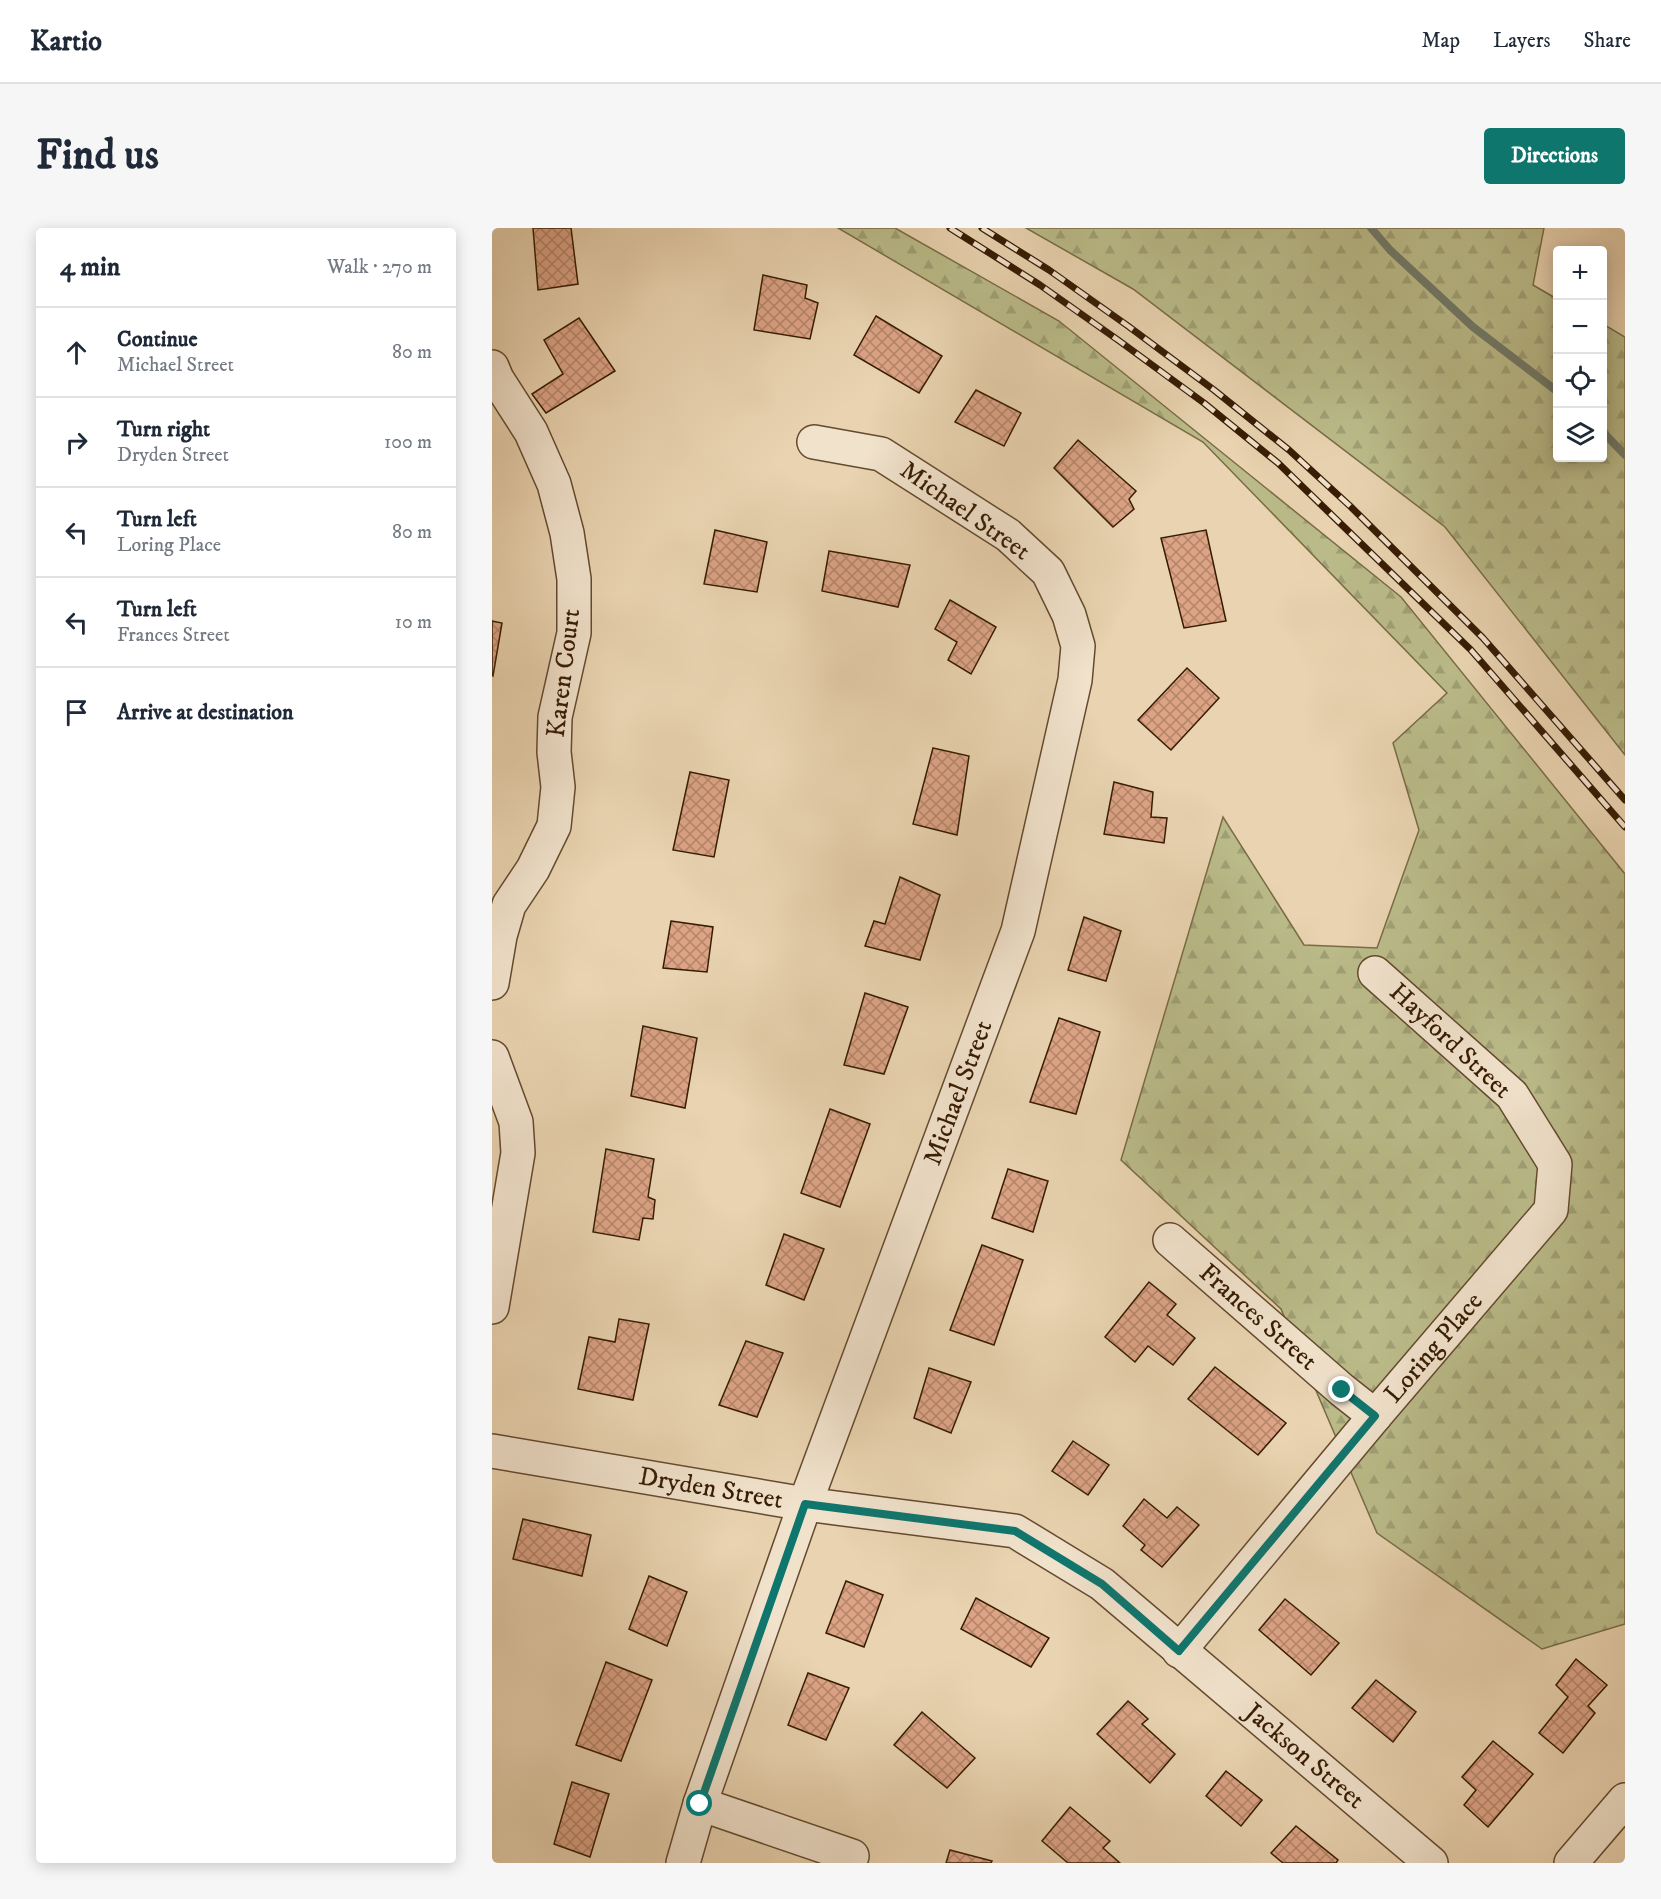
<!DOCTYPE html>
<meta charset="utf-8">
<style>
:root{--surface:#fff;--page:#f6f6f7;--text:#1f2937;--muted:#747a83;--line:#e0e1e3;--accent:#0f766e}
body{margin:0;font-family:"IM FELL DW Pica",serif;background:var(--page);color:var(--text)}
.controls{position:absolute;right:18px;top:18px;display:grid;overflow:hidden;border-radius:6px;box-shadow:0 3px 15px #0003}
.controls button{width:54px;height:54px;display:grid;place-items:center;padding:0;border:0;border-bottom:2px solid var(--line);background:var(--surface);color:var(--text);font:30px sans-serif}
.stop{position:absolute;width:18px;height:18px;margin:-14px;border:4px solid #0f766e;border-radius:50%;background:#fff}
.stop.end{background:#0f766e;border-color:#fff;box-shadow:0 2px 6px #0008}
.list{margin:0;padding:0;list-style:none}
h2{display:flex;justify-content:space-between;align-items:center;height:78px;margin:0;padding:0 24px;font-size:26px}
h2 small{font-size:20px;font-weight:400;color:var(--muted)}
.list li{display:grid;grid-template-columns:39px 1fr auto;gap:18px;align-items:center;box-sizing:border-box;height:90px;padding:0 24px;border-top:2px solid var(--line)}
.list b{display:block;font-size:22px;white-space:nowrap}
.list p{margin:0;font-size:20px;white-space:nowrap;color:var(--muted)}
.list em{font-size:20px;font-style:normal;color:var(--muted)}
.icon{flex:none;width:33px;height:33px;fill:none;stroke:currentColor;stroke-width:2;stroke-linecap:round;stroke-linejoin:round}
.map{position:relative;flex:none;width:1133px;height:1635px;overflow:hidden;border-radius:6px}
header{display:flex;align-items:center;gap:36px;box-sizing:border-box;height:84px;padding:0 30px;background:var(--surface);border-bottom:2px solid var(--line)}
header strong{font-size:28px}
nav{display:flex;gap:33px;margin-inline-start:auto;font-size:21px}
.intro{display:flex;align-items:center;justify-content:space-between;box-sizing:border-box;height:144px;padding:0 36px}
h1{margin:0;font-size:42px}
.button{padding:15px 27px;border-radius:6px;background:var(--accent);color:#fff;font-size:21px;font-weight:700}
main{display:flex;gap:36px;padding:0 36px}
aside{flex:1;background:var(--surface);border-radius:6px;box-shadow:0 3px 15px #0003}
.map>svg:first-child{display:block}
.forest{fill:url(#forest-firs);stroke:#786c46;stroke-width:1.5}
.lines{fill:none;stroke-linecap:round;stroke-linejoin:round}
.stream{stroke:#717a68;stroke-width:8}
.building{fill:url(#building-cross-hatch);stroke:#371c03;stroke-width:1.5}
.minor-casing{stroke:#644a2e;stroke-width:36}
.minor{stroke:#f1e2cc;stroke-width:33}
.rail-casing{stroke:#371c03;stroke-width:7}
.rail{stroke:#f1e2cc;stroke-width:4.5;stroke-dasharray:14;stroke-linecap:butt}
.route{stroke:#0f766e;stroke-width:8}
.labels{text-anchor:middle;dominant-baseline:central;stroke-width:4.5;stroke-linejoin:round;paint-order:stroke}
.street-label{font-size:26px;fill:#371c03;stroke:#f1e2cc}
</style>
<header>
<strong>Kartio</strong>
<nav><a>Map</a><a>Layers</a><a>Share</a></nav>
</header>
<div class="intro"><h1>Find us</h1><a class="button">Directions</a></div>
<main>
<aside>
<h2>4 min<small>Walk · 270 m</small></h2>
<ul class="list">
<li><svg class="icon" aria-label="ahead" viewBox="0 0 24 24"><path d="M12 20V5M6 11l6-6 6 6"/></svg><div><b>Continue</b><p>Michael Street</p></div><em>80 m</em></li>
<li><svg class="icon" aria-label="right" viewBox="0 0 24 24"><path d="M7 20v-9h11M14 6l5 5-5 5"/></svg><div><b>Turn right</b><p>Dryden Street</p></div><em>100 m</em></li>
<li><svg class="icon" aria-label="left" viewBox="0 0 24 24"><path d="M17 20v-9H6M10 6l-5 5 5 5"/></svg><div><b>Turn left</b><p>Loring Place</p></div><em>80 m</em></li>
<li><svg class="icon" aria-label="left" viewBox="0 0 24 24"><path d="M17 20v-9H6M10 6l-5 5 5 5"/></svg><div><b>Turn left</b><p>Frances Street</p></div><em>10 m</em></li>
<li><svg class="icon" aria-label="arrive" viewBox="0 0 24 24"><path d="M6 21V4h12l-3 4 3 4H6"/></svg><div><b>Arrive at destination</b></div></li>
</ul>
</aside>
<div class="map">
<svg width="1133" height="1635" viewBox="0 0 1133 1635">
<defs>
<pattern id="forest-firs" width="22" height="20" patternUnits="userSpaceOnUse" patternTransform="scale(1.5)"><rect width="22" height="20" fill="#babb89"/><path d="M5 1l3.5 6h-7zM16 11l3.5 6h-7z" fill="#a0a075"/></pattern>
<pattern id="building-cross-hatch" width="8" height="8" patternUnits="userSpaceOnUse" patternTransform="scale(1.5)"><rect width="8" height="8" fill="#dca385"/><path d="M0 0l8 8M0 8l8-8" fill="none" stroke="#b3846b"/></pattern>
</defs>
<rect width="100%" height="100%" fill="#e9d3b0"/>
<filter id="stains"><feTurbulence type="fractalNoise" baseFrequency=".00333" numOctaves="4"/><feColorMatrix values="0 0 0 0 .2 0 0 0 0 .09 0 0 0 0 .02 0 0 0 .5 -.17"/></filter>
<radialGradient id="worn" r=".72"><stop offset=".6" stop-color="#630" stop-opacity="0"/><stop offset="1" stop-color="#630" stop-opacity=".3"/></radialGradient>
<g class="forest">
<polygon points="346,0 403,0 567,93 909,369 1133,646 1133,1396 1050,1421 885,1305 789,1081 629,932 731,589 812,717 885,720 927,602 901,515 955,465 711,214"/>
<polygon points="534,0 1052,0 1041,57 1065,71 1066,230 1110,230 1111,96 1133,109 1133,527 953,299 641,61"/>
</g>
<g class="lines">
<g class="stream">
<polyline points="879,0 898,22 981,99 1066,164"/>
<polyline points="1110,203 1133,227"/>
</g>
</g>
<g class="building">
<polygon points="41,0 79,0 86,56 46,62"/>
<polygon points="271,47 315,57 313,70 326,75 318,111 262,102"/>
<polygon points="384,88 450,128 427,165 362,127"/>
<polygon points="87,90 123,143 54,185 40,166 71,146 52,112"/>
<polygon points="484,162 529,185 512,218 463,194"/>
<polygon points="586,212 644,263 637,271 642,281 621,299 562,240"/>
<polygon points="223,302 275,314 265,364 212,356"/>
<polygon points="714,302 734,393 692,400 669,310"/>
<polygon points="337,323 418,337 406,379 330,363"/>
<polygon points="458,372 504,399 479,446 456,432 465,414 443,401"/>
<polygon points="0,393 10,395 1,448 0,447"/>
<polygon points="695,440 727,470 679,522 646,492"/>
<polygon points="441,520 477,528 465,607 421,596"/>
<polygon points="198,544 237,552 222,629 181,622"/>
<polygon points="622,554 661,564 659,589 675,590 672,615 612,606"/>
<polygon points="408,649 448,667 428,732 373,718 382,693 393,696"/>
<polygon points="592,689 629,703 614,753 576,742"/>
<polygon points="179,693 221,699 215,744 171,740"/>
<polygon points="373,765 416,779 392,846 352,837"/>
<polygon points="567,790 608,804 584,886 538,874"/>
<polygon points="151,798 205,810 193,880 139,868"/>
<polygon points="338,881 378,896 348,979 309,965"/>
<polygon points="114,921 162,931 156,969 163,972 161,991 151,990 147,1012 101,1004"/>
<polygon points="516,941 556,953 541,1004 500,990"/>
<polygon points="292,1006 332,1021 312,1072 274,1057"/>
<polygon points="490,1017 531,1032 502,1117 458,1102"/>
<polygon points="657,1054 684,1076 675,1087 703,1110 681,1137 656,1118 643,1134 613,1109"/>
<polygon points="127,1091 157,1096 141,1172 86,1161 97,1109 123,1114"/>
<polygon points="254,1113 291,1125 265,1189 227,1177"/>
<polygon points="723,1139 794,1195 766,1227 696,1171"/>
<polygon points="437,1140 479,1154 459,1205 422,1190"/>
<polygon points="581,1213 617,1237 596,1267 560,1243"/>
<polygon points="652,1271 675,1290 685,1279 707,1297 670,1339 649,1322 653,1317 631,1298"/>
<polygon points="31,1291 99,1307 90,1348 21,1331"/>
<polygon points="157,1348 195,1364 175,1418 137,1401"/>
<polygon points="354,1353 391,1367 372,1419 334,1405"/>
<polygon points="484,1370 557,1410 539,1439 469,1401"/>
<polygon points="793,1371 847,1415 819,1447 767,1402"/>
<polygon points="1084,1431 1115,1457 1096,1478 1103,1485 1071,1525 1047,1505 1076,1469 1064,1457"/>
<polygon points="114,1434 160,1452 129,1533 84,1517"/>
<polygon points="316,1445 357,1460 334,1512 296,1497"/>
<polygon points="884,1452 924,1484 901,1514 860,1480"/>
<polygon points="636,1473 656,1491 650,1496 683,1526 658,1555 605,1506"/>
<polygon points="430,1484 483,1530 455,1560 402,1517"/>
<polygon points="1001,1513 1041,1546 996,1599 972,1577 984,1562 970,1549"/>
<polygon points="734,1543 770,1572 749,1598 714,1568"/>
<polygon points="80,1554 117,1566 98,1629 62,1616"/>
<polygon points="578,1579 618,1613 611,1620 628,1635 576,1635 550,1613"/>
<polygon points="804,1598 846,1632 844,1635 791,1635 779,1625"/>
<polygon points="458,1622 500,1633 499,1635 454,1635"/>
</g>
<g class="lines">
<defs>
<g id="minor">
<polyline points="0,139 5,151 39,204 62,256 75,305 82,351 82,405 63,489 62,524 66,559 62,598 41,641 17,677 8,708 0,755"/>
<polyline points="0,829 24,894 26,925 0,1079"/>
<path id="s1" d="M678,1012L850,1162L883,1188"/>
<path id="s2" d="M0,1223L313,1276L523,1303L610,1356L939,1635"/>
<path id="s3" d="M687,1423L883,1188L1059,982L1063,936L1020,867L883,745"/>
<polyline points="208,1576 360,1628"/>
<path id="s4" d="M191,1635L208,1576L313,1276L526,703L583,452L586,418L577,387L556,344L516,307L389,226L322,214"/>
<polyline points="1079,1635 1133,1572"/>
</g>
</defs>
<use href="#minor" class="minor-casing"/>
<use href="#minor" class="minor"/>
<defs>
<g id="rail">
<polyline points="458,0 548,57 626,112 712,175 786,235 979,422 1133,599"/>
<polyline points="490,0 557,42 636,98 722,162 797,222 858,278 991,410 1133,572"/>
</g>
</defs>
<use href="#rail" class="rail-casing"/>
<use href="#rail" class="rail"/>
</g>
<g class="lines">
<polyline class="route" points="208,1576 313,1276 523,1303 610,1356 687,1423 883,1188 850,1162"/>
</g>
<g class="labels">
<g class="street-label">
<text transform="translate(473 283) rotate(35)">Michael Street</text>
<text transform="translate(72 445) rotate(-83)">Karen Court</text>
<text transform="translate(958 813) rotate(43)">Hayford Street</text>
<text stroke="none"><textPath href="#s4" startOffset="818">Michael Street</textPath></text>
<text stroke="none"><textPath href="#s1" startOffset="117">Frances Street</textPath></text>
<text stroke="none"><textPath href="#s3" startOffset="396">Loring Place</textPath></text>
<text stroke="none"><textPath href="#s2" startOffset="222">Dryden Street</textPath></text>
<text stroke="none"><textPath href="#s2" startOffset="897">Jackson Street</textPath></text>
</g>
</g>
<rect width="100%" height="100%" filter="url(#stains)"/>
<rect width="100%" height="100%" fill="url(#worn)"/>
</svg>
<div class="controls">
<button>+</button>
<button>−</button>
<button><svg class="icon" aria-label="locate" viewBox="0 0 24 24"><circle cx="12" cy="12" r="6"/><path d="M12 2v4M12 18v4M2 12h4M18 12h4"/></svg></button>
<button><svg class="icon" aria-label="layers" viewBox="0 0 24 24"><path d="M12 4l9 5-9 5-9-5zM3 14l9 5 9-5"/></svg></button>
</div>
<div class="stop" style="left:208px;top:1576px"></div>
<div class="stop end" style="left:850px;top:1162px"></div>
</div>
</main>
